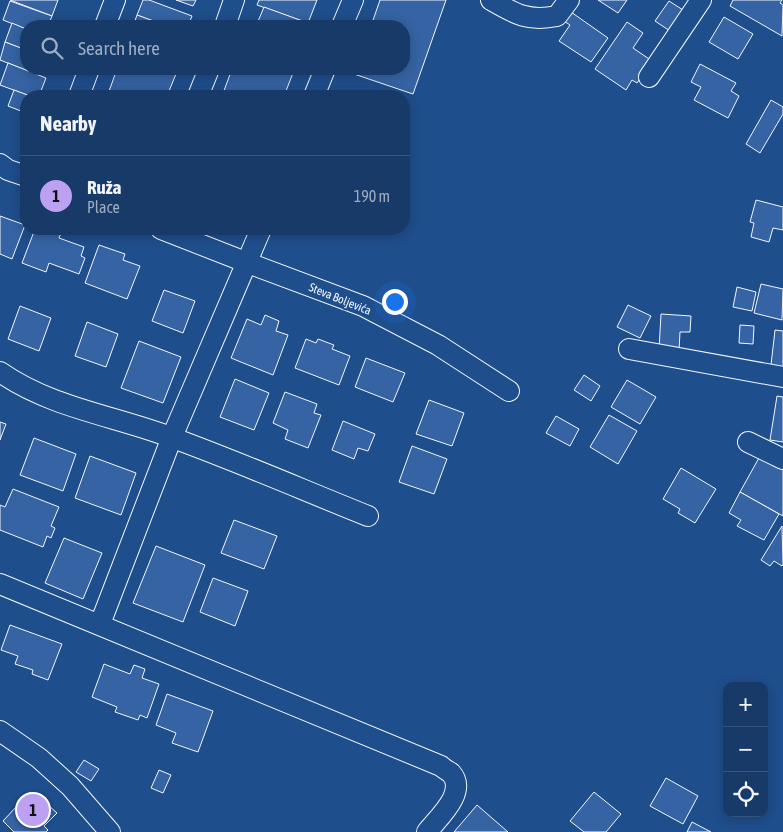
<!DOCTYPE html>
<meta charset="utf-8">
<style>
:root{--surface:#173a69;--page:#20416f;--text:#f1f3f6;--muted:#9eadc0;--line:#36547d;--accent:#bca0f2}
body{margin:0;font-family:"Asap Condensed",sans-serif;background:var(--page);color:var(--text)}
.controls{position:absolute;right:15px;bottom:15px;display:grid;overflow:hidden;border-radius:10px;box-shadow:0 2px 12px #0003}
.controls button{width:45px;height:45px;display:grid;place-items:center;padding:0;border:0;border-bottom:1px solid var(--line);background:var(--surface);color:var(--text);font:25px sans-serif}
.you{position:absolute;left:394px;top:301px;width:18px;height:18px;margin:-12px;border:4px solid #fff;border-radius:50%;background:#1a73e8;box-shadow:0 0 0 8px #1a73e833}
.badge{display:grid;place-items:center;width:32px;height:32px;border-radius:50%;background:var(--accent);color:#111;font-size:16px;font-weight:700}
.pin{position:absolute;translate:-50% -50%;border:2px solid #fff;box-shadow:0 1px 5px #0006}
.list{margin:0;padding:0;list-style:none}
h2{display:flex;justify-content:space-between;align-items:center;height:65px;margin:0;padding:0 20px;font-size:21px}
h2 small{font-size:16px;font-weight:400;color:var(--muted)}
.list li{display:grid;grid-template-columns:32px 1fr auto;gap:15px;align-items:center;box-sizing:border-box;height:80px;padding:0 20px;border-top:1px solid var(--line)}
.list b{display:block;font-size:19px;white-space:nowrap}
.list p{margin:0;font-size:16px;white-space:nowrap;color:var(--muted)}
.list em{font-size:16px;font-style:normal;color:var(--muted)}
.icon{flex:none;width:28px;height:28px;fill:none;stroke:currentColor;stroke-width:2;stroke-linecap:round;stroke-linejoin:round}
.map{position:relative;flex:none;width:783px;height:832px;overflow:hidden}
.search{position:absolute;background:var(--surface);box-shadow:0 2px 12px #0003;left:20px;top:20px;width:390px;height:55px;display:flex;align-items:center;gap:12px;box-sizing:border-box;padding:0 18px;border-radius:20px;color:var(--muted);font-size:19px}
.panel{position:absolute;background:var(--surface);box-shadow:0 2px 12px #0003;left:20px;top:90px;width:390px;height:145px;border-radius:20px}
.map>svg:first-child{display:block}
.building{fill:#3563a3;stroke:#f2f6ff}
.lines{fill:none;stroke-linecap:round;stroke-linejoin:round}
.minor-casing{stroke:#f2f6ff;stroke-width:22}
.minor{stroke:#1f4e8c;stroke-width:20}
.labels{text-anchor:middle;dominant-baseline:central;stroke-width:4;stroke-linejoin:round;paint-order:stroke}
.street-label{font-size:12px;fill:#f2f6ff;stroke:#1f4e8c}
</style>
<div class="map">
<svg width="783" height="832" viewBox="0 0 783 832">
<rect width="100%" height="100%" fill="#1f4e8c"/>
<g class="building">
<polygon points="10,0 58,0 52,16"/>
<polygon points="143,0 149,0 192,16 188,26 167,26 137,15"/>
<polygon points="176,0 196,0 193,6"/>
<polygon points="259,0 317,0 308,23 257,5"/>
<polygon points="380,0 446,0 413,94 354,74 356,69 404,69 404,26 371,26"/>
<polygon points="598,0 627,0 618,13"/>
<polygon points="733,0 782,0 780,3 783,5 782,36 730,6"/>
<polygon points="10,1 52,16 48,26 26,26 26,29 3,20"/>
<polygon points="669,1 683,10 670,31 655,21"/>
<polygon points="264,7 308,23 307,26 256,26"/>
<polygon points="571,12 608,38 591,62 559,41 570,25 564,21"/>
<polygon points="137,15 167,26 133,26"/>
<polygon points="724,17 753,34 738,59 709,42"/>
<polygon points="627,22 643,33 633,48 652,61 637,83 632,80 626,90 595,69"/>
<polygon points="12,23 26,29 26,50 5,42"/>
<polygon points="5,42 26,50 26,69 32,69 31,72 0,60"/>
<polygon points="8,63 46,78 39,96 30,96 0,85"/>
<polygon points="700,64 736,83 731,91 739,96 728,118 694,100 701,87 691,82"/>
<polygon points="117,69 178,69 167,96 114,96 108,94"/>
<polygon points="232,69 281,69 293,73 284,96 222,96"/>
<polygon points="14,90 30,96 26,96 26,113 8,106"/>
<polygon points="771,100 783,107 783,114 760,153 746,144"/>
<polygon points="756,200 783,207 783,230 773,228 769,242 751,237 754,223 750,222"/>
<polygon points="0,216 25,225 12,259 0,254"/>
<polygon points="35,229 60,229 62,230 59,238 84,247 81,256 85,258 79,274 49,263 46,272 22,263"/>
<polygon points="99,245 125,254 123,260 140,266 127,299 85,283"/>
<polygon points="761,284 783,289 782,320 754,313"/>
<polygon points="737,287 756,292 752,311 733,307"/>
<polygon points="164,290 195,301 183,333 152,321"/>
<polygon points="628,305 651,316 640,338 617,327"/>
<polygon points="20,306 51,318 39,351 8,339"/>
<polygon points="661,314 691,316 690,332 680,332 679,351 659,350"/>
<polygon points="265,315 279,321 276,331 288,335 273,375 231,358 247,319 261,325"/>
<polygon points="87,322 118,334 106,367 75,356"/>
<polygon points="740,325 754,326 753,344 739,343"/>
<polygon points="775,330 783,331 783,367 771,365"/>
<polygon points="306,339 316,343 318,339 334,345 332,349 350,356 339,385 295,368"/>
<polygon points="139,341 181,357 163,403 121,388"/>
<polygon points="366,358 405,373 393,402 355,387"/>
<polygon points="584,375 600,386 591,401 574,390"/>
<polygon points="235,379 269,393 254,430 220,417"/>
<polygon points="627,380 656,397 640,424 611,407"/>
<polygon points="285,392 317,404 314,413 321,415 308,448 285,439 288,430 273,423"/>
<polygon points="777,396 783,397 783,442 770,440"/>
<polygon points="429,400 464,413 452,446 416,434"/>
<polygon points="609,415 637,431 618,464 590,447"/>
<polygon points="556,416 579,429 570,446 546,433"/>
<polygon points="343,421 375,434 368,451 358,448 354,459 332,450"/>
<polygon points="0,422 6,424 0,440"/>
<polygon points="34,438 76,454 63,491 20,475"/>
<polygon points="412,446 447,459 434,494 399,482"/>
<polygon points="90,456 136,473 121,515 75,498"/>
<polygon points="760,456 783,469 783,516 740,492"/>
<polygon points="681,468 716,489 695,523 678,513 680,509 663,499"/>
<polygon points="13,489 59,507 51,526 55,528 51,538 47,536 43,547 0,530 0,505 5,507"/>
<polygon points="740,492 779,514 764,540 737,526 741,520 729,513"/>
<polygon points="234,520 277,536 264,569 221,553"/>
<polygon points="782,526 783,564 782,566 774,561 770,566 761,560"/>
<polygon points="64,538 102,553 83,599 45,583"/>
<polygon points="156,546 205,565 183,622 133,603"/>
<polygon points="213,578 248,591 235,626 200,612"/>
<polygon points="10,625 62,644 48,680 32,674 33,670 15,664 18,656 1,650"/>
<polygon points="104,664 130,674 134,665 145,669 142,678 159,684 147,718 140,715 138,720 115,712 117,707 92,697"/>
<polygon points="167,694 213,711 198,752 172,743 176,733 156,725"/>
<polygon points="84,760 99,769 91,781 76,772"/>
<polygon points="159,770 171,775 163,793 151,788"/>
<polygon points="666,778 698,796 683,824 650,806"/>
<polygon points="30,792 45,806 47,804 57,813 44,826 48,830 46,832 14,832 3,821"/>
<polygon points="594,792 621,814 606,832 584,832 570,821"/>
<polygon points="477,805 508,832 454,832"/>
<polygon points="692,822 711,832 687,832"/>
</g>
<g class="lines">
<defs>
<g id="minor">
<path d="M491,0C515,14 528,22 557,16L569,0"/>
<polyline points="105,26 115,0"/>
<polyline points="225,26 234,0"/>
<polyline points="342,26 353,0"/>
<polyline points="649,77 701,0"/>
<polyline points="79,96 89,69"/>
<polyline points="198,96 209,69"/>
<polyline points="314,96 325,69"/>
<polyline points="0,164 8,170 26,176"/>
<polyline points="161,229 248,263 363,306 438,345 509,391"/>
<polyline points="629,349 783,377"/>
<path d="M0,372C51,408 116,416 173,438C239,462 303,490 368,516"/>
<polyline points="748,442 783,459"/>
<path d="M0,584L441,766C444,769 448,771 451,773C468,792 438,818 427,832"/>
<polyline points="100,624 172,437 261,229"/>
<polyline points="0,731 39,758 70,786 110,832"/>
</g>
</defs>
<use href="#minor" class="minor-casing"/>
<use href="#minor" class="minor"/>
</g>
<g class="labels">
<g class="street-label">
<text transform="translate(340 299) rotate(22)">Steva Boljevića</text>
</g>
</g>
</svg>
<div class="controls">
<button>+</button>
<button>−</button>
<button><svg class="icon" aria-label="locate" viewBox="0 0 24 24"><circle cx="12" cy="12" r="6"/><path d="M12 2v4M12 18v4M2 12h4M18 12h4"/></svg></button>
</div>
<div class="you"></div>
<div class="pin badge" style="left:33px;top:810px">1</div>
<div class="search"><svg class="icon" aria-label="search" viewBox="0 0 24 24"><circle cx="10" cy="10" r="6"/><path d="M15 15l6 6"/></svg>Search here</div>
<section class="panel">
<h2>Nearby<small></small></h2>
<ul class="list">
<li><span class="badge">1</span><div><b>Ruža</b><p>Place</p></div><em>190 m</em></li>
</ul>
</section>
</div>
